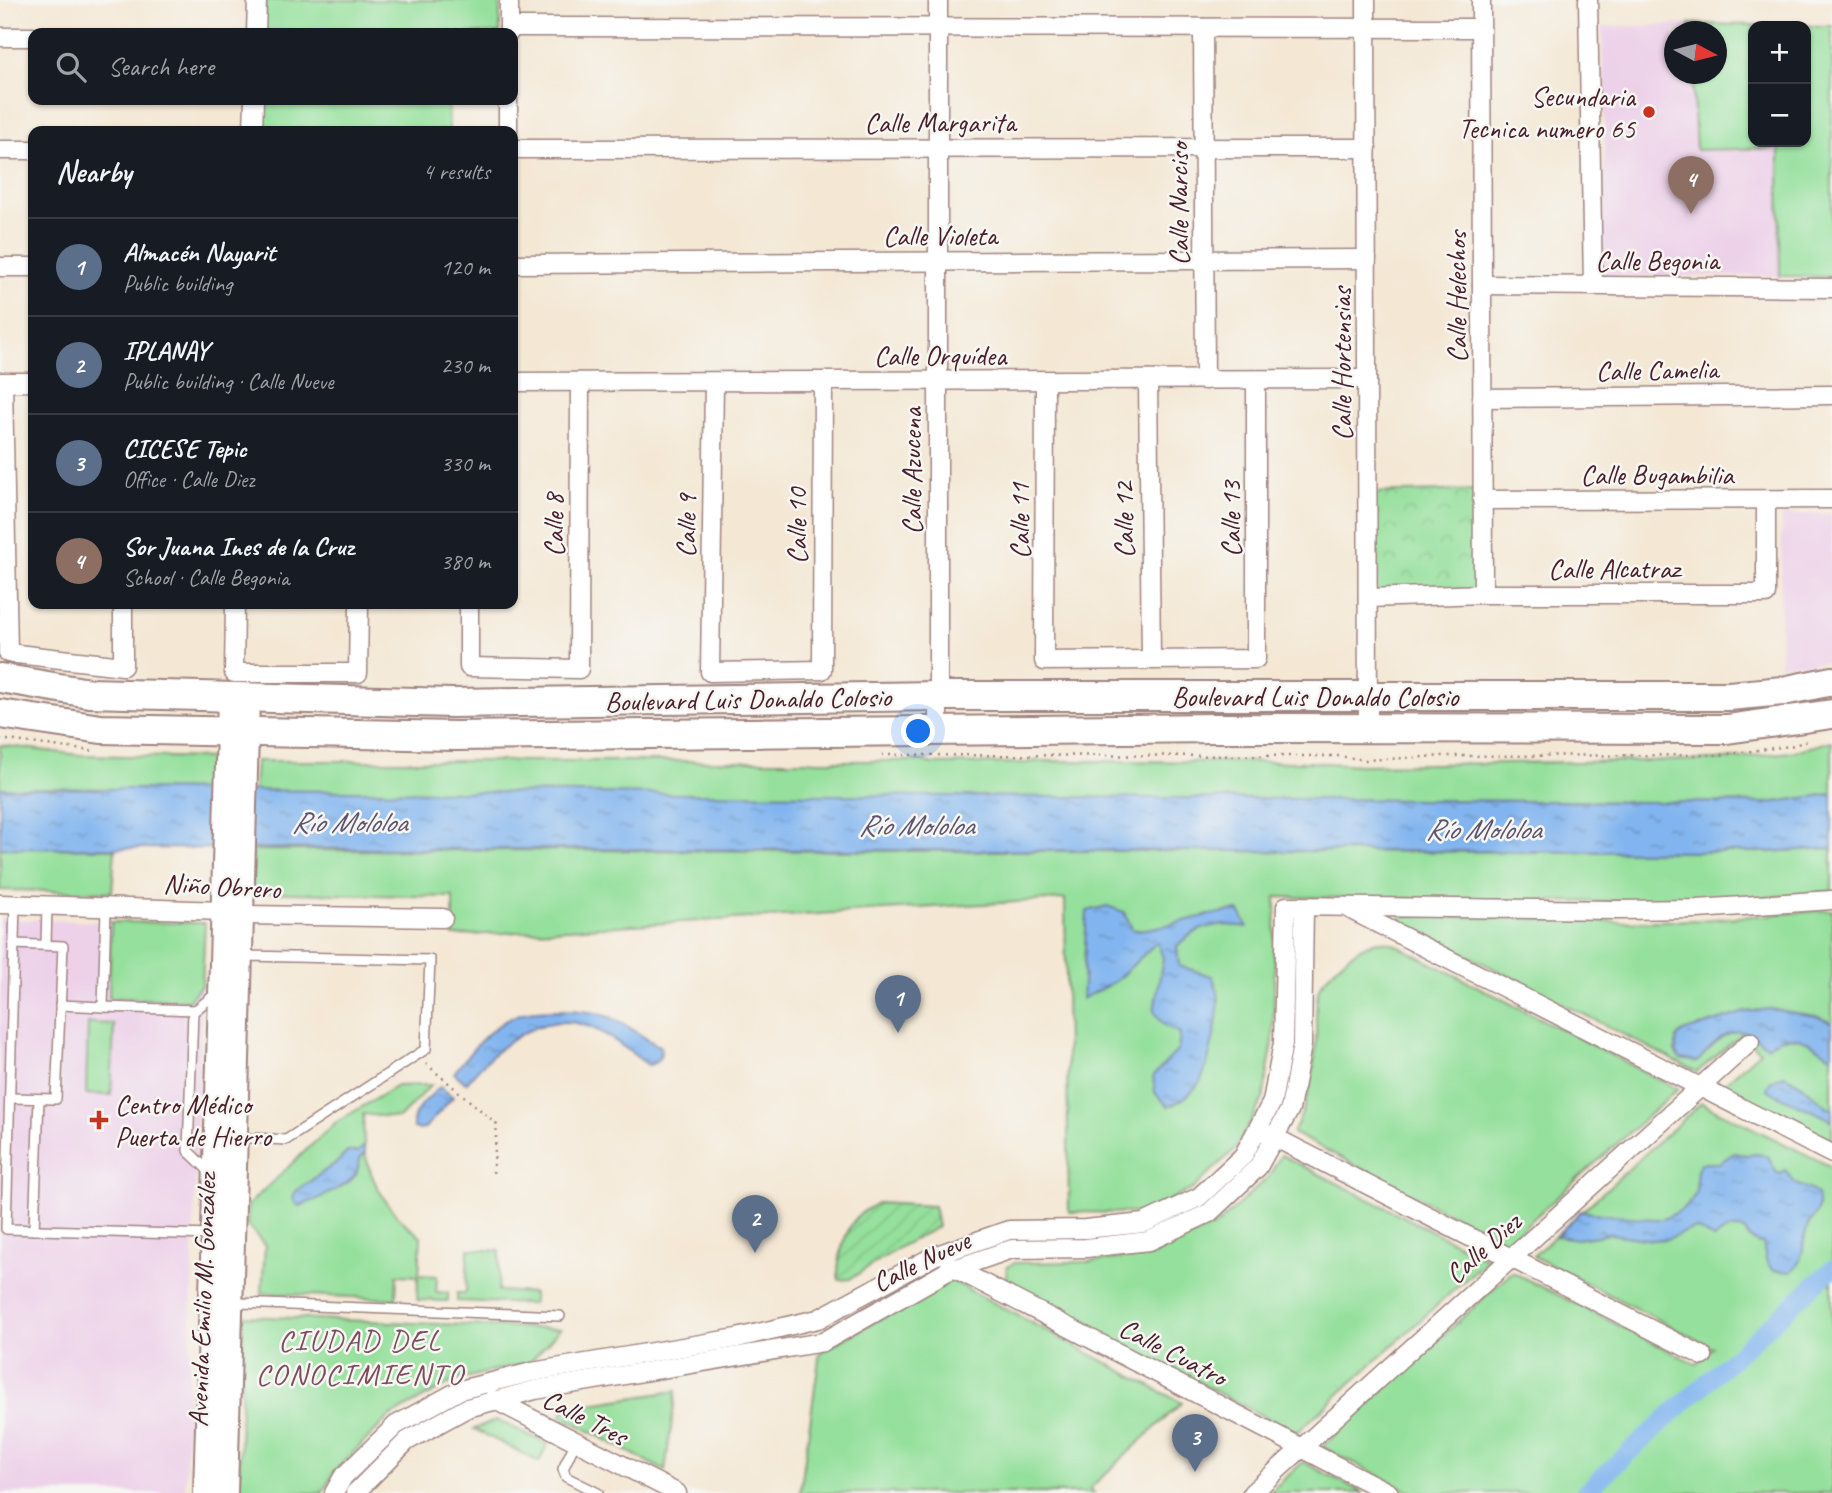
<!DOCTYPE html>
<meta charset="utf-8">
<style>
:root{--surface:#171b24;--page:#20242c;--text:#f1f3f6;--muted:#9ea1a6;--line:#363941;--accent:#b45309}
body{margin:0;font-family:Caveat,sans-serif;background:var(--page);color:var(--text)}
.controls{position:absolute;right:21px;top:21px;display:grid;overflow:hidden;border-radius:14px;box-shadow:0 2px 5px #0004}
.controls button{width:63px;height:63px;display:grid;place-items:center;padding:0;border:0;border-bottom:2px solid var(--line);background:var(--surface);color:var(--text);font:35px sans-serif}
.compass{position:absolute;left:1664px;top:21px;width:63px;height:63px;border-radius:50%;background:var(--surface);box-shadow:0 2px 5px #0004;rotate:97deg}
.you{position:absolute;left:919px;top:732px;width:24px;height:24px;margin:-18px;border:5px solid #fff;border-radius:50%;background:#1a73e8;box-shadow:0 0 0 10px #1a73e833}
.badge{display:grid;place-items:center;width:46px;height:46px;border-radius:50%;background:var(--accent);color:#fff;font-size:23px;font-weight:700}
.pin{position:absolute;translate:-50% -58px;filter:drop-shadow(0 2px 4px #0008)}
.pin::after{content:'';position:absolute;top:37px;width:24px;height:21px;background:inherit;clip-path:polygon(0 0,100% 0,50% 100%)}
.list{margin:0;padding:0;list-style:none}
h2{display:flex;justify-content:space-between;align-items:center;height:91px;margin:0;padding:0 28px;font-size:30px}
h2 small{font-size:23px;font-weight:400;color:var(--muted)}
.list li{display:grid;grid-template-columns:46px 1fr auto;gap:21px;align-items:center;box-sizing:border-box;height:98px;padding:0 28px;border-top:2px solid var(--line)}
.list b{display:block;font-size:26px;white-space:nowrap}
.list p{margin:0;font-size:23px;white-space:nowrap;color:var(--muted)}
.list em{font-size:23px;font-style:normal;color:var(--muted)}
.icon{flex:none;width:38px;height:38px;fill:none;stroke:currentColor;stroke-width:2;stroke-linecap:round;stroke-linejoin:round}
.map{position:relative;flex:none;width:1832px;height:1493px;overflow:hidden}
.search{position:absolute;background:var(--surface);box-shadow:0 2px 5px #0004;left:28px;top:28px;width:490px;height:77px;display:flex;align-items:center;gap:18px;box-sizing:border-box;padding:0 24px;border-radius:14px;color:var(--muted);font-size:26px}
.panel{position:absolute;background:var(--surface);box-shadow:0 2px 5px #0004;left:28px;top:126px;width:490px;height:483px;border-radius:14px}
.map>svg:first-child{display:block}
.built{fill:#edd1e9}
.grass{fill:#95e09c;stroke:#708064;stroke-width:2;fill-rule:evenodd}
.park{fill:url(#park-crowns);stroke:#708064;stroke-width:2}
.garden{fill:url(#garden-furrows);stroke:#708064;stroke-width:2}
.water{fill:url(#water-ripples);stroke:#666a8d;stroke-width:2}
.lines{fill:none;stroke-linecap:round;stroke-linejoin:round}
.canal{stroke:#82b5ef;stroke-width:18}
.lane-casing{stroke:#9f8480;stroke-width:12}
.street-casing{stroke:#9f8480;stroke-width:21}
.secondary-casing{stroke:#9f8480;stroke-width:28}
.primary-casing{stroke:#9f8480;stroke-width:32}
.path{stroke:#9f8480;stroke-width:2.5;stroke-dasharray:2 5;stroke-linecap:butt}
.lane{stroke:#fff;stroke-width:9}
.street{stroke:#fff;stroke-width:18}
.secondary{stroke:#fff;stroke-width:24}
.primary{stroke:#fff;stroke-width:28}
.poi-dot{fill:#c8321e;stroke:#f6f6f2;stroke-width:2.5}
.labels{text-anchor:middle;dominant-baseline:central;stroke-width:5;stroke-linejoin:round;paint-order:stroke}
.poi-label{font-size:28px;fill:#4a1f2b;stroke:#f6f6f2;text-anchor:end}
.street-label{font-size:28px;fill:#4a1f2b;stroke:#f6f6f2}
.water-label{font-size:30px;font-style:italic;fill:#5e5470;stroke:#f6f6f2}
.neighbourhood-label{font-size:30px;letter-spacing:2px;fill:#7f4d5e;stroke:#f6f6f2}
</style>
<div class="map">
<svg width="1832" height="1493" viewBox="0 0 1832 1493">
<defs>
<pattern id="park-crowns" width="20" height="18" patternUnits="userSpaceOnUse" patternTransform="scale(1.75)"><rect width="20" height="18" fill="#95e09c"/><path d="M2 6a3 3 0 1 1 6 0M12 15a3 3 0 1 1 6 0" fill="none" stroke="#82c087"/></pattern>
<pattern id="garden-furrows" width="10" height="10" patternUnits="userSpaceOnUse" patternTransform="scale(1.75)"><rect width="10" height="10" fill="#95e09c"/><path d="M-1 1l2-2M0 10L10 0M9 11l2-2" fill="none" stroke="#82c087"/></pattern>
<pattern id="water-ripples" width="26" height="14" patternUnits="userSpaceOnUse" patternTransform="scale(1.75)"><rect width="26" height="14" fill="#82b5ef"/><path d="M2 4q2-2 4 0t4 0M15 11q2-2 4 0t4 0" fill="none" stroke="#6c93c2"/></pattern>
</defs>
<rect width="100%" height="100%" fill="#f6f6f2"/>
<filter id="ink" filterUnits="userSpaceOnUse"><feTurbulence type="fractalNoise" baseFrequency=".0143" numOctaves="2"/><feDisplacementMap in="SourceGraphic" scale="14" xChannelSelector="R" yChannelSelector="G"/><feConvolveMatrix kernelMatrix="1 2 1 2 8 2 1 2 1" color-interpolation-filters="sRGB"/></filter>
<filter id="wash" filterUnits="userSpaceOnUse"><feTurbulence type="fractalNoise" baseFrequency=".00686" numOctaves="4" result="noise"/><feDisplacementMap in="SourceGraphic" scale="28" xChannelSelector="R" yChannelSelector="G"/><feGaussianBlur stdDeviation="1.57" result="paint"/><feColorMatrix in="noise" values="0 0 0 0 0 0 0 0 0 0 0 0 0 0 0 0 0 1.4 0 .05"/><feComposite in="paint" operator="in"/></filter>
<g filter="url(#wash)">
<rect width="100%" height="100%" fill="#f4e8d5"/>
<g class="built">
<polygon points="1690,24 1690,31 1674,32 1674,74 1692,74 1696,150 1779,148 1780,276 1602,276 1605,151 1602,27"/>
<polygon points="1782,514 1832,514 1832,662 1780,665"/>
<polygon points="0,919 111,922 109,998 189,1000 202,984 185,1493 0,1493"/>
</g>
<g class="grass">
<polygon points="265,0 500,0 500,33 264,33"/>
<path d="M1690,24L1832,26V277L1780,276L1779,148L1696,150L1692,74H1716V32L1690,31ZM1753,26H1806V142H1753Z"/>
<polygon points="263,100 448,100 449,131 262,131"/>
<polygon points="1832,741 1832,794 1768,803 254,791 256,761 922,761 933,764 1027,763 1037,761 1310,762 1361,765 1718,760 1791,752"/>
<polygon points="0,745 79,755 213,758 210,790 0,788"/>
<polygon points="0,848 115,849 112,892 0,890"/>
<path d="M1832,848V891C1732,903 1631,902 1530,901C1445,899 1361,898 1276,897L1273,1042L1263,1099L1235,1149L1193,1189L1141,1213L1069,1212L1065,899L453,936V897L252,892L253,850L1766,852Z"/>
<polygon points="1832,910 1832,1141 1723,1085 1760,1051 1742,1034 1697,1072 1402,922 1400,918 1404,915 1621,922 1700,920"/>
<polygon points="111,922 205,923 202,984 189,1000 109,998"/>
<path d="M1377,941L1388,942L1398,946L1678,1089L1506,1243L1293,1133C1307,1107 1314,1073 1316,1043C1317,1025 1314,1005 1319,988C1331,969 1355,947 1377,941Z"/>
<polygon points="88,1023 114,1024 111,1095 86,1094"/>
<path d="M431,1085L399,1118L363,1114L364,1146L358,1152H347L340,1160L295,1192L300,1206L349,1180L356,1175L361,1156L365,1153C372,1187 393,1217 421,1236L419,1275L437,1276L436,1292L448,1293V1301L417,1300L418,1276L397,1275L396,1299L262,1293L265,1246L247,1224L248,1205L335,1123L397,1086Z"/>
<polygon points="1701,1103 1832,1167 1832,1493 1413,1493 1322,1447 1512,1272 1696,1364 1712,1347 1533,1256"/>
<polygon points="1281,1155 1488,1259 1296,1433 1011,1286 1006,1279 1007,1267 1014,1263 1086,1262 1153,1255 1217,1225 1269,1176"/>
<polygon points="468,1249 500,1251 498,1291 533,1293 533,1304 457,1301 457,1293 466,1293"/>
<polygon points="951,1280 1182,1403 1090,1488 1094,1493 800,1493 820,1352"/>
<polygon points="243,1316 560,1329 530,1362 456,1380 389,1417 335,1471 322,1493 239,1493"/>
<polygon points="676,1391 665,1471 561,1416 565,1408"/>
<polygon points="497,1420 548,1444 539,1462 474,1429"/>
<polygon points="1303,1462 1364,1493 1269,1493"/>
</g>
<polygon class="park" points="1482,490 1483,594 1368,598 1368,493"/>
<path class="garden" d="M877,1203L934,1206L938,1227L903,1245L850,1279L839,1280C835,1264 846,1227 858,1216C864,1211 871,1207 877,1203Z"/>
<g class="water">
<polygon points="0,788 1768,803 1832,794 1832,848 1766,852 0,848"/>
<path d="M1107,906L1124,912L1133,930C1169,929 1203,912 1239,911L1248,927C1218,923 1199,924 1177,946L1179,966L1212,976C1214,981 1217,987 1218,992C1221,1009 1209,1069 1199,1083C1191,1095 1181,1100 1169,1107L1155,1093L1153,1076L1178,1050L1180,1033L1164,1025L1154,1011L1163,958L1157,942L1116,981L1082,999L1087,911Z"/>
<path d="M1770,1009L1816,1016L1832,1023V1057C1811,1042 1790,1027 1767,1046C1761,1042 1755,1036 1748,1033C1728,1025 1709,1050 1697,1062L1680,1059L1675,1052L1677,1037L1683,1032L1745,1012Z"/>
<path d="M554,1010C572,1010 591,1010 609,1017C627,1023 643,1039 661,1047C663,1055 657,1064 648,1065C632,1054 617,1040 599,1031C546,1003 498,1045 466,1083L454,1073C471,1051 492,1023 520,1014C530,1010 543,1011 554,1010Z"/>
<path d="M1784,1075L1799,1083L1832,1110V1121C1812,1108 1788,1103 1767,1089L1770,1082Z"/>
<path d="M440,1087L453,1097L425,1128L420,1130L414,1128C408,1113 430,1097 440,1087Z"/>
<path d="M364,1146L365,1153C357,1160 360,1165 356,1174C351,1184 307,1206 296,1205L293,1198L295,1192L340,1160L347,1152H358Z"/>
<path d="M1734,1153C1747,1158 1757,1151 1768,1156L1776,1172L1781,1174L1785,1170L1796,1184L1813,1191L1817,1195C1822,1218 1810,1216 1806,1231C1802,1247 1805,1260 1791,1272L1772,1270L1766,1260L1763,1243L1758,1244L1748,1237L1745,1230C1732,1227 1724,1230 1714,1239L1697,1229H1692L1667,1239L1652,1240L1611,1234L1577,1239L1556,1236L1581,1211C1587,1213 1657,1220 1662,1219C1673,1215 1687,1208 1693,1198C1701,1187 1691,1175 1701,1163H1719Z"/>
</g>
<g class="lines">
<polyline class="canal" points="1584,1493 1832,1269"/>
</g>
</g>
<g filter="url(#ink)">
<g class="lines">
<defs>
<g id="lane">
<polyline points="15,905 6,1229 212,1235"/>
<polyline points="46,945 47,906"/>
<polyline points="60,1005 103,1007 106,908"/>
<polyline points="103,1007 195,1010"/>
<polyline points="10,1098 56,1099 63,946 14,944"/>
<polyline points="236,1137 286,1140 426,1049 430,960 242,956"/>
<polyline points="211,1173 188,1151 193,1012 218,992"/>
<polyline points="34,1230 39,1099"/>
<polyline points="231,1304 242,1303 560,1316"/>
<polyline points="576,1441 563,1469 566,1477 598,1493"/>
</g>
<g id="street">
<polyline points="938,0 938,732"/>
<polyline points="1366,0 1368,727"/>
<polyline points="1481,0 1483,594"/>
<polyline points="1588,0 1593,286"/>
<polyline points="509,27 1481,28"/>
<polyline points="1203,28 1205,380"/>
<polyline points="256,33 257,0"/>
<polyline points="509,33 509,0"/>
<polyline points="0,37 33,37"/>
<polyline points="253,131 254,100"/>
<polyline points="508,131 508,100"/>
<polyline points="513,149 1367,148"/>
<polyline points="0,150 33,150"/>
<polyline points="513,264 1367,259"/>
<polyline points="0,267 33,267"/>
<polyline points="1482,285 1832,288"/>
<polyline points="1148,380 1151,658"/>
<polyline points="1045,381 1044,661 1256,659 1256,380"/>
<polyline points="0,382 33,382"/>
<polyline points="3,382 8,653 123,666 123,604"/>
<polyline points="513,382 1367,379"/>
<polyline points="714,382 710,672 822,670 823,382"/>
<polyline points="1482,398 1832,395"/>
<polyline points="1482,500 1832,499"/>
<polyline points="1368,598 1483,594 1766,594 1766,500"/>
<polyline points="235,604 234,673 358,673 359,604"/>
<polyline points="469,604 469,667 579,669 580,382"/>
<polyline points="0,904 224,911 243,915 443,918"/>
<polyline points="1351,910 1832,1154"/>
<polyline points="1266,1133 1703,1356"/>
<polyline points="950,1266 1389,1493"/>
<polyline points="493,1399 677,1493"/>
<polyline points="334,1493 343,1477 396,1425 460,1390 532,1372 737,1338 809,1321 818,1319 934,1256 1009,1230 1085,1229 1144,1223 1199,1197 1243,1156 1272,1102 1283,1043 1286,906 1617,910 1697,909 1832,900"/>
<polyline points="355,1493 407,1441 467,1408 535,1390 823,1342 948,1271 1012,1249 1086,1248 1149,1241 1209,1213 1258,1167 1290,1109 1302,1045 1304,907"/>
<polyline points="1252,1493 1750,1042"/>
</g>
<g id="secondary">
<polyline points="206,1493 230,698"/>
<polyline points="225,1493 247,698"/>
</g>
<g id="primary">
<polyline points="0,678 89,693 452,703 938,696 1729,696 1783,691 1832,681"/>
<polyline points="0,714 101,729 456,736 1216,728 1727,729 1832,714"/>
</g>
</defs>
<use href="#lane" class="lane-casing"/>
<use href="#street" class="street-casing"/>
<use href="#secondary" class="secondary-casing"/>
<use href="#primary" class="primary-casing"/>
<g class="path">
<polyline points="378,33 492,28"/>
<polyline points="0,739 92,751"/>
<polyline points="882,755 1338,756 1366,760 1444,756 1719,755 1790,746 1808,741"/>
<polyline points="426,1064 497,1124 493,1174"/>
</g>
<use href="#lane" class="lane"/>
<use href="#street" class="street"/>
<use href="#secondary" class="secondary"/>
<use href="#primary" class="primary"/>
</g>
</g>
<g class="poi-dot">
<circle cx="1649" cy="112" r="7"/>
<path d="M95.5 1109.5h7v7h7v7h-7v7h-7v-7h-7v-7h7z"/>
</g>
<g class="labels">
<g class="poi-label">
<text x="1635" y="96">Secundaria<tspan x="1635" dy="32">Tecnica numero 65</tspan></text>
<text x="115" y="1104" text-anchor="start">Centro Médico<tspan x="115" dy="32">Puerta de Hierro</tspan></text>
</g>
<g class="street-label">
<text x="940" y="122">Calle Margarita</text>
<text transform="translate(1178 204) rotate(-90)">Calle Narciso</text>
<text x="940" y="235">Calle Violeta</text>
<text x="1657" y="260">Calle Begonia</text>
<text transform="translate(1456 297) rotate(-90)">Calle Helechos</text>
<text x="940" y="355">Calle Orquídea</text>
<text transform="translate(1341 364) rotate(-90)">Calle Hortensias</text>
<text transform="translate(1657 370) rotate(-1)">Calle Camelia</text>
<text transform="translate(911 471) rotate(-90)">Calle Azucena</text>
<text x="1657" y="474">Calle Bugambilia</text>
<text transform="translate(1230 519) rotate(-90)">Calle 13</text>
<text transform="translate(1123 520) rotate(-90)">Calle 12</text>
<text transform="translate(1019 521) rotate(-90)">Calle 11</text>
<text transform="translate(553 525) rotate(-90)">Calle 8</text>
<text transform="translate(686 526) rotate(-89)">Calle 9</text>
<text transform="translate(796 526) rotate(-90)">Calle 10</text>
<text x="1614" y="568">Calle Alcatraz</text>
<text x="1315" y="696">Boulevard Luis Donaldo Colosio</text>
<text transform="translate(748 699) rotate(-1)">Boulevard Luis Donaldo Colosio</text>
<text transform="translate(222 886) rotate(3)">Niño Obrero</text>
<text transform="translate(1483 1248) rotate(-42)">Calle Diez</text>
<text transform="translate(921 1261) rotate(-26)">Calle Nueve</text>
<text transform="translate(202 1300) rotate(-88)">Avenida Emilio M. González</text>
<text transform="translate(1173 1352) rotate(27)">Calle Cuatro</text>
<text transform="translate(585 1417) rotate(27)">Calle Tres</text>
</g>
<g class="water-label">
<text x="349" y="822">Río Mololoa</text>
<text x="916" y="825">Río Mololoa</text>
<text x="1483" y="829">Río Mololoa</text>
</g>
<g class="neighbourhood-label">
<text x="360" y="1340">CIUDAD DEL<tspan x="360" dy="34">CONOCIMIENTO</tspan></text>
</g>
</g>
</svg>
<div class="controls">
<button>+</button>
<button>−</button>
</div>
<svg class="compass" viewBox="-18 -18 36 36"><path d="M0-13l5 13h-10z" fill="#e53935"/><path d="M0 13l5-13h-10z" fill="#9ea1a6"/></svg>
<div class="you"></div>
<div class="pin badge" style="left:898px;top:1033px;background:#5c6f8a">1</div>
<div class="pin badge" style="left:755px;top:1253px;background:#5c6f8a">2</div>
<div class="pin badge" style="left:1195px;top:1472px;background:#5c6f8a">3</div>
<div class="pin badge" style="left:1691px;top:214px;background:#8d6e63">4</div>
<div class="search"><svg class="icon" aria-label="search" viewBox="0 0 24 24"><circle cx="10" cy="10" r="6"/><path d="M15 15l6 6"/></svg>Search here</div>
<section class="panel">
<h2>Nearby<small>4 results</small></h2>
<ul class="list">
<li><span class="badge" style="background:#5c6f8a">1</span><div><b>Almacén Nayarit</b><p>Public building</p></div><em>120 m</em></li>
<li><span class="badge" style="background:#5c6f8a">2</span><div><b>IPLANAY</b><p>Public building · Calle Nueve</p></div><em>230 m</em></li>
<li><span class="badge" style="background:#5c6f8a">3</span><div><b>CICESE Tepic</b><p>Office · Calle Diez</p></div><em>330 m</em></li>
<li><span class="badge" style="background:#8d6e63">4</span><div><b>Sor Juana Ines de la Cruz</b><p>School · Calle Begonia</p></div><em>380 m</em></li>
</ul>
</section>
</div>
